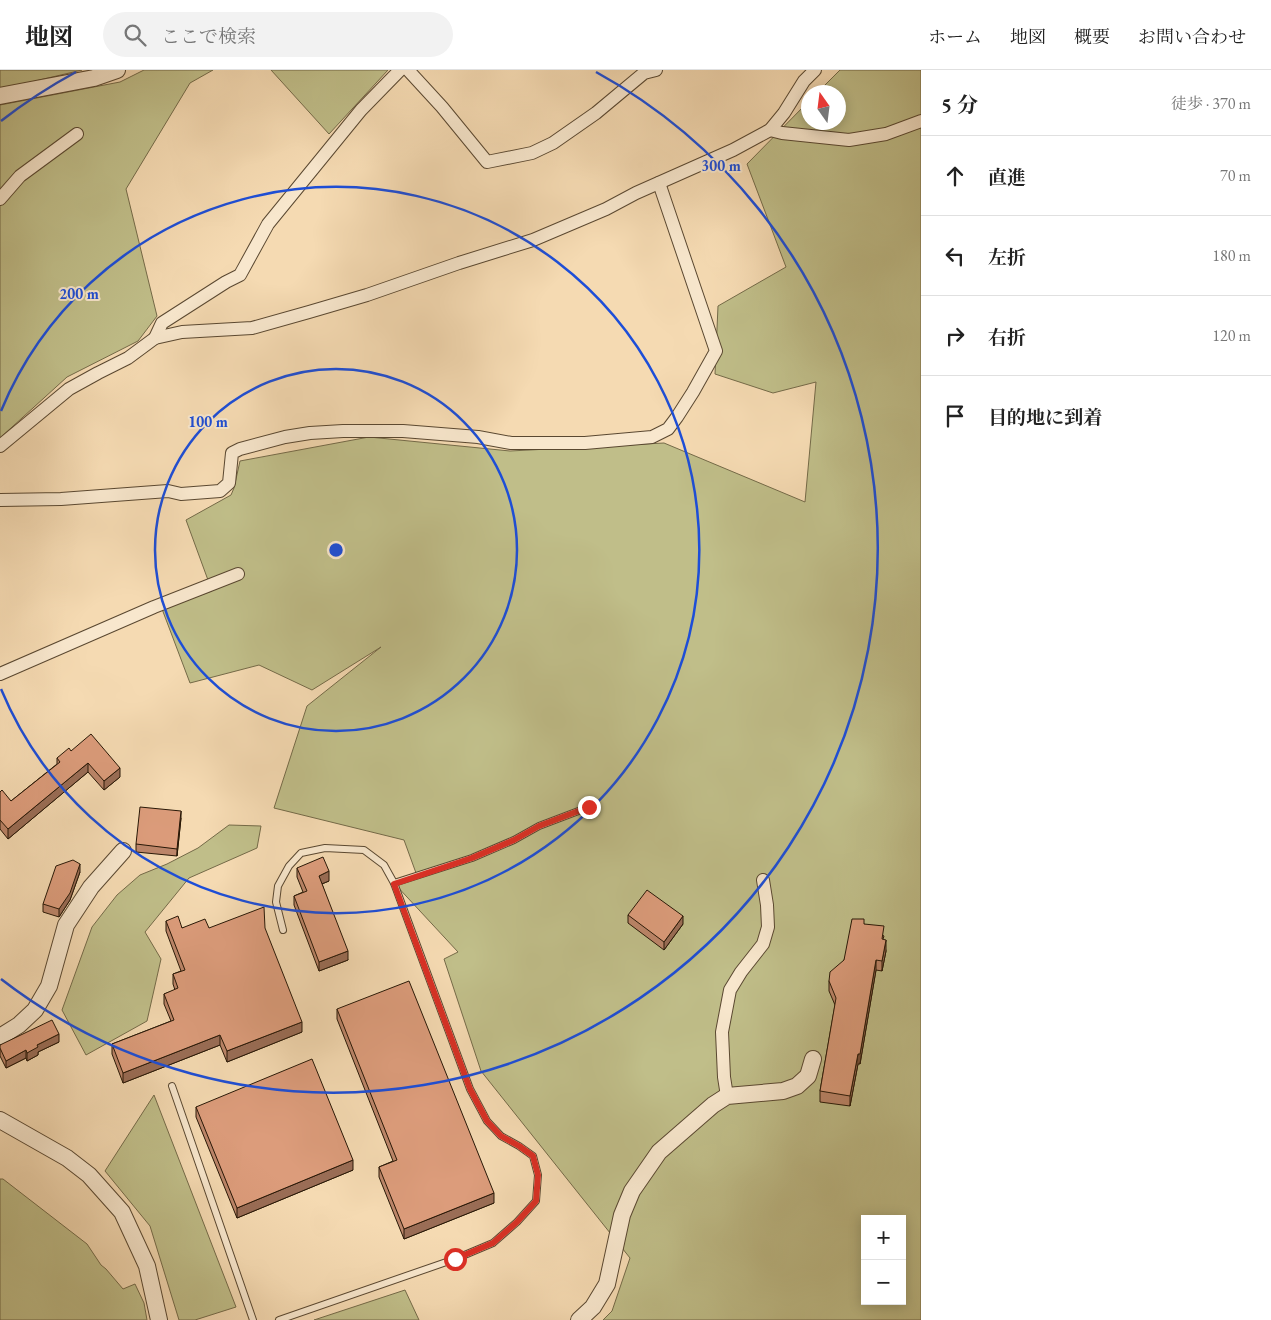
<!DOCTYPE html>
<html lang="ja">
<meta charset="utf-8">
<style>
:root{--surface:#fff;--page:#f2f2f2;--text:#222;--muted:#767676;--line:#e0e0e0}
body{margin:0;font-family:"EB Garamond","Noto Serif JP",serif;background:var(--page);color:var(--text)}
.controls{position:absolute;right:15px;bottom:15px;display:grid;overflow:hidden;border-radius:0px;box-shadow:0 2px 12px #0003}
.controls button{width:45px;height:45px;display:grid;place-items:center;padding:0;border:0;border-bottom:1px solid var(--line);background:var(--surface);color:var(--text);font:25px sans-serif}
.compass{position:absolute;left:801px;top:15px;width:45px;height:45px;border-radius:50%;background:var(--surface);box-shadow:0 2px 12px #0003;rotate:346deg}
.stop{position:absolute;width:15px;height:15px;margin:-11px;border:4px solid #d93025;border-radius:50%;background:#fff}
.stop.end{background:#d93025;border-color:#fff;box-shadow:0 1px 5px #0008}
.list{margin:0;padding:0;list-style:none}
h2{display:flex;justify-content:space-between;align-items:center;height:65px;margin:0;padding:0 20px;font-size:21px}
h2 small{font-size:16px;font-weight:400;color:var(--muted)}
.list li{display:grid;grid-template-columns:32px 1fr auto;gap:15px;align-items:center;box-sizing:border-box;height:80px;padding:0 20px;border-top:1px solid var(--line)}
.list b{display:block;font-size:19px;white-space:nowrap}
.list em{font-size:16px;font-style:normal;color:var(--muted)}
.icon{flex:none;width:28px;height:28px;fill:none;stroke:currentColor;stroke-width:2;stroke-linecap:round;stroke-linejoin:round}
.map{position:relative;flex:none;width:921px;height:1250px;overflow:hidden}
header{display:flex;align-items:center;gap:30px;box-sizing:border-box;height:70px;padding:0 25px;background:var(--surface);border-bottom:1px solid var(--line)}
header strong{font-size:24px}
nav{display:flex;gap:28px;margin-inline-start:auto;font-size:18px}
.search{width:350px;height:45px;background:var(--page);display:flex;align-items:center;gap:12px;box-sizing:border-box;padding:0 18px;border-radius:28px;color:var(--muted);font-size:19px}
main{display:flex}
aside{flex:1;background:var(--surface)}
.map>svg:first-child{display:block}
.green{fill:#c0be89;stroke:#746a48;fill-rule:evenodd}
.lines{fill:none;stroke-linecap:round;stroke-linejoin:round}
.service-casing{stroke:#5a4831;stroke-width:8}
.minor-casing{stroke:#5a4831;stroke-width:14}
.tertiary-casing{stroke:#5a4831;stroke-width:18}
.service{stroke:#f8e7cd;stroke-width:6}
.minor{stroke:#f8e7cd;stroke-width:12}
.tertiary{stroke:#f8e7cd;stroke-width:16}
.wall{fill:#bd866a;stroke:#271706}
.shaded-wall{fill:#9a6d56;stroke:#271706}
.building{fill:#dc9c7b;stroke:#271706}
.route{stroke:#d93025;stroke-width:6}
.ring{fill:none;stroke:#1d4ed8;stroke-width:2.5}
.centre{fill:#1d4ed8;stroke:#f8e7cd;stroke-width:2.5}
.ring-label{font-size:15px;text-anchor:middle;font-weight:bold;fill:#1d4ed8;stroke:#f8e7cd;stroke-width:4;stroke-linejoin:round;paint-order:stroke}
</style>
<header>
<strong>地図</strong>
<div class="search"><svg class="icon" aria-label="search" viewBox="0 0 24 24"><circle cx="10" cy="10" r="6"/><path d="M15 15l6 6"/></svg>ここで検索</div>
<nav><a>ホーム</a><a>地図</a><a>概要</a><a>お問い合わせ</a></nav>
</header>
<main>
<div class="map">
<svg width="921" height="1250" viewBox="0 0 921 1250">
<rect width="100%" height="100%" fill="#f5dab2"/>
<filter id="stains"><feTurbulence type="fractalNoise" baseFrequency=".004" numOctaves="4"/><feColorMatrix values="0 0 0 0 .2 0 0 0 0 .09 0 0 0 0 .02 0 0 0 .5 -.17"/></filter>
<radialGradient id="worn" r=".72"><stop offset=".6" stop-color="#630" stop-opacity="0"/><stop offset="1" stop-color="#630" stop-opacity=".3"/></radialGradient>
<g class="green">
<polygon points="0,0 82,0 31,12 0,18"/>
<polygon points="144,0 213,0 190,13 126,119 157,246 138,271 67,307 0,368 0,35 120,12"/>
<polygon points="271,0 388,0 329,64"/>
<path d="M840,0H921V1250H603L612,1241L630,1188L481,1001L444,889L458,882L394,813L416,803L404,770L274,738L307,636L381,577L312,620L259,595L190,613L162,539L212,521L186,450L231,425L234,418L240,391L369,367L510,381L664,373L805,432L816,312L773,323L715,304L718,236L786,197L747,94L808,32V52H838V22H818ZM865,1149H902V1231H865Z"/>
<polygon points="229,755 261,756 257,778 189,808 145,862 161,889 147,951 86,985 62,940 92,857 117,825 140,805 167,794 198,778"/>
<polygon points="154,1025 236,1237 195,1250 179,1250 150,1156 105,1101"/>
<polygon points="0,1109 3,1109 87,1174 101,1195 106,1199 123,1219 135,1214 144,1233 147,1250 0,1250"/>
<polygon points="405,1220 419,1250 314,1250"/>
</g>
<g class="lines">
<defs>
<g id="service">
<polyline points="394,813 472,788 514,770 539,756 589,737"/>
<polyline points="172,1016 253,1250"/>
<polyline points="279,1250 455,1189 493,1173 517,1152 536,1131 538,1105 533,1086 519,1076 501,1066 487,1051 470,1019 394,813 384,795 364,780 325,778 301,783 289,796 278,816 276,832 283,860"/>
</g>
<g id="minor">
<polyline points="408,0 442,37 487,92 532,83 553,73 596,43 644,3 656,0"/>
<polyline points="770,60 782,63 849,70 886,64 921,51"/>
<polyline points="0,129 20,106 77,64"/>
<polyline points="155,268 162,253 226,212 240,205 268,154 361,40 400,0"/>
<polyline points="0,376 69,319 98,303 128,288 155,268 182,262 252,258 309,242 367,225 459,193 533,170 606,139 636,123 733,80 770,60 784,43 804,11 815,0"/>
<polyline points="0,430 61,429 168,421 181,424 220,421 229,413 232,383 240,379 285,367 310,363 343,361 403,361 478,367 511,373 585,373 652,367 668,359 677,347 693,322 716,281 659,113"/>
<polyline points="0,604 154,537 238,504"/>
<polyline points="727,1026 724,1007 722,962 730,920 741,902 763,874 768,857 767,835 763,810"/>
</g>
<g id="tertiary">
<polyline points="0,26 94,8 117,0"/>
<polyline points="0,967 19,955 35,940 49,916 66,855 91,817 123,781"/>
<polyline points="0,1050 67,1088 89,1105 122,1142 147,1196 159,1250"/>
<polyline points="579,1250 593,1237 607,1214 622,1145 632,1121 659,1082 713,1035 727,1026 783,1021 797,1016 808,1006 813,989"/>
</g>
</defs>
<use href="#service" class="service-casing"/>
<use href="#minor" class="minor-casing"/>
<use href="#tertiary" class="tertiary-casing"/>
<use href="#service" class="service"/>
<use href="#minor" class="minor"/>
<use href="#tertiary" class="tertiary"/>
</g>
<g class="wall">
<polygon points="71,681 120,707 104,720 88,702 8,769 0,759 0,722 11,731 57,694 57,688"/>
<polygon points="181,748 177,786 136,782 136,774"/>
<polygon points="297,798 329,811 322,814 348,890 319,901 294,835 294,826 303,822 297,807"/>
<polygon points="80,802 70,830 59,847 43,842 43,834"/>
<polygon points="628,845 683,854 664,880 628,853"/>
<polygon points="166,851 182,858 209,858 302,962 227,992 220,975 123,1013 112,984 112,974 171,951 164,934 164,924 175,920 173,914 173,904 181,901 166,861"/>
<polygon points="864,854 884,866 883,869 886,881 882,901 876,900 860,994 858,994 850,1036 820,1032 820,1021 835,935 829,921 829,911 844,890"/>
<polygon points="337,939 494,1133 404,1169 379,1107 379,1097 393,1091 337,949"/>
<polygon points="59,972 38,982 38,985 27,991 26,988 6,998 0,986 0,975"/>
<polygon points="196,1037 353,1100 237,1148 196,1047"/>
</g>
<g class="shaded-wall">
<polygon points="88,693 88,702 8,769 8,759"/>
<polygon points="120,698 120,707 104,720 104,711"/>
<polygon points="181,741 181,748 177,786 177,779"/>
<polygon points="80,794 80,802 70,830 59,847 59,839"/>
<polygon points="329,801 329,811 319,815 319,806"/>
<polygon points="683,846 683,854 664,880 664,872"/>
<polygon points="886,870 886,881 882,901 882,891"/>
<polygon points="348,881 348,890 319,901 319,892"/>
<polygon points="876,890 876,900 860,994 860,984"/>
<polygon points="302,952 302,962 227,992 227,981"/>
<polygon points="59,964 59,972 38,982 38,985 27,991 27,983 37,975"/>
<polygon points="220,965 220,975 123,1013 123,1003"/>
<polygon points="26,980 26,988 6,998 6,991"/>
<polygon points="858,984 858,994 850,1036 850,1026"/>
<polygon points="353,1090 353,1100 237,1148 237,1138"/>
<polygon points="494,1123 494,1133 404,1169 404,1159"/>
</g>
<g class="building">
<polygon points="91,664 120,698 104,711 88,693 8,759 0,750 0,722 2,720 11,731 60,692 57,688 69,678 71,681"/>
<polygon points="140,737 181,741 177,779 136,774"/>
<polygon points="323,787 329,801 319,806 348,881 319,892 294,826 307,821 297,798"/>
<polygon points="73,790 80,794 70,823 59,839 43,834 56,796"/>
<polygon points="647,820 683,846 664,872 628,845"/>
<polygon points="264,837 265,858 302,952 227,981 220,965 123,1003 112,974 174,950 164,924 178,918 173,904 185,900 166,851 178,846 182,858 205,849 209,858"/>
<polygon points="852,849 864,849 864,854 884,856 882,869 886,870 882,891 876,890 860,984 858,984 850,1026 820,1021 836,928 829,911 830,902 844,890"/>
<polygon points="409,911 494,1123 404,1159 379,1097 397,1090 337,939"/>
<polygon points="52,950 59,964 37,975 38,977 27,983 26,980 6,991 0,978 0,975"/>
<polygon points="312,989 353,1090 237,1138 196,1037"/>
</g>
<g class="lines">
<polyline class="route" points="455,1189 493,1173 517,1152 536,1131 538,1105 533,1086 519,1076 501,1066 487,1051 470,1019 394,814 472,788 514,770 539,756 589,737"/>
</g>
<g class="ring">
<circle cx="336" cy="480" r="181"/>
<path d="M1 341A363 363 0 1 1 1 619"/>
<path d="M1 51A544 544 0 0 1 76 2M596 2A544 544 0 1 1 1 909"/>
</g>
<circle cx="336" cy="480" r="8" class="centre"/>
<g class="ring-label">
<text x="721" y="101">300 m</text>
<text x="79" y="229">200 m</text>
<text x="208" y="357">100 m</text>
</g>
<rect width="100%" height="100%" filter="url(#stains)"/>
<rect width="100%" height="100%" fill="url(#worn)"/>
</svg>
<div class="controls">
<button>+</button>
<button>−</button>
</div>
<svg class="compass" viewBox="-18 -18 36 36"><path d="M0-13l5 13h-10z" fill="#e53935"/><path d="M0 13l5-13h-10z" fill="#767676"/></svg>
<div class="stop" style="left:455px;top:1189px"></div>
<div class="stop end" style="left:589px;top:737px"></div>
</div>
<aside>
<h2>5 分<small>徒歩 · 370 m</small></h2>
<ul class="list">
<li><svg class="icon" aria-label="ahead" viewBox="0 0 24 24"><path d="M12 20V5M6 11l6-6 6 6"/></svg><div><b>直進</b></div><em>70 m</em></li>
<li><svg class="icon" aria-label="left" viewBox="0 0 24 24"><path d="M17 20v-9H6M10 6l-5 5 5 5"/></svg><div><b>左折</b></div><em>180 m</em></li>
<li><svg class="icon" aria-label="right" viewBox="0 0 24 24"><path d="M7 20v-9h11M14 6l5 5-5 5"/></svg><div><b>右折</b></div><em>120 m</em></li>
<li><svg class="icon" aria-label="arrive" viewBox="0 0 24 24"><path d="M6 21V4h12l-3 4 3 4H6"/></svg><div><b>目的地に到着</b></div></li>
</ul>
</aside>
</main>
